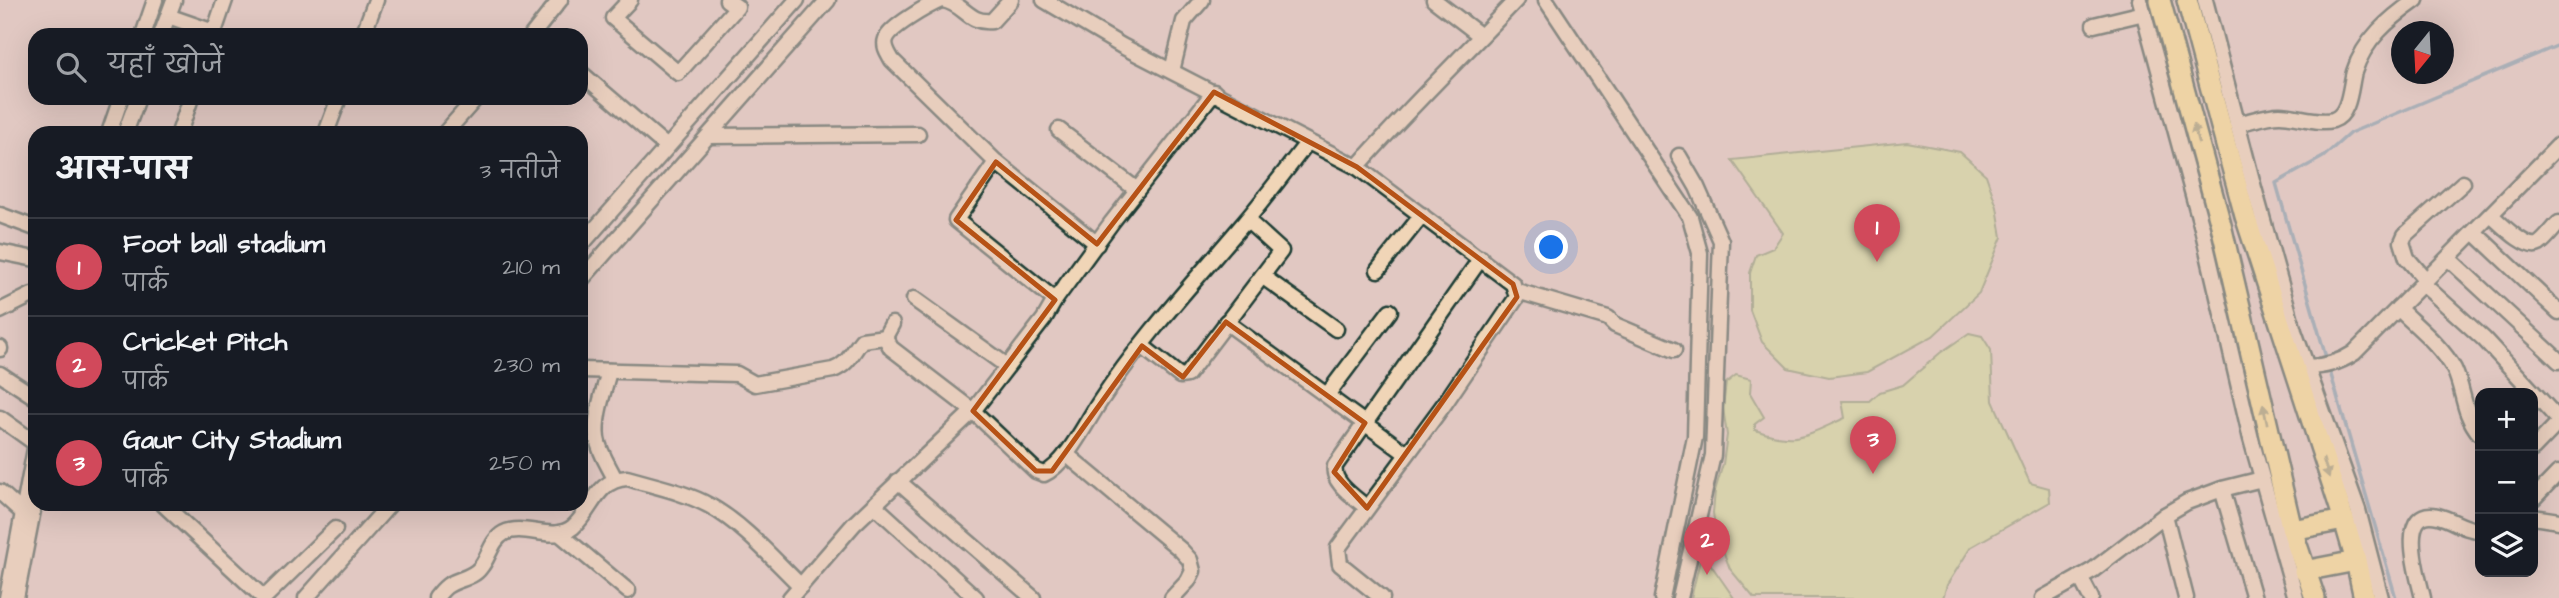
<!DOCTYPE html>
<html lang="hi">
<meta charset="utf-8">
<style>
:root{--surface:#171b24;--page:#242831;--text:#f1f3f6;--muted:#9ea1a6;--line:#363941;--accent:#d1495b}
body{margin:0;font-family:"Architects Daughter","Playpen Sans Deva",sans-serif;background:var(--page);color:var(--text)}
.controls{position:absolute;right:21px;bottom:21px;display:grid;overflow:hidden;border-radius:14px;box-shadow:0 7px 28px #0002}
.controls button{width:63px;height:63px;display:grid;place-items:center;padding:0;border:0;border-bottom:2px solid var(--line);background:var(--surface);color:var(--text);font:35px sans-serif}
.compass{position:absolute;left:2391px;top:21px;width:63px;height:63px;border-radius:50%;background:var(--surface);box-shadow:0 7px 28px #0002;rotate:198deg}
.you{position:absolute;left:1552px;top:248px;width:24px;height:24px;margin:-18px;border:5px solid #fff;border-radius:50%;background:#1a73e8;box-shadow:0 0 0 10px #1a73e833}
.badge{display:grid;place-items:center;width:46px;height:46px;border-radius:50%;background:var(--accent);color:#fff;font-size:23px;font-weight:700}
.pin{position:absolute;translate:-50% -58px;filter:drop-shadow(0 2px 4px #0008)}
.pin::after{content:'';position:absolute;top:37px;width:24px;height:21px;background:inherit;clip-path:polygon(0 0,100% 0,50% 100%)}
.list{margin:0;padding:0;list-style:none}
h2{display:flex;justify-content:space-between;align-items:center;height:91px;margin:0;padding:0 28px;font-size:30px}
h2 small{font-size:23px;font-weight:400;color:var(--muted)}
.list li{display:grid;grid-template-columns:46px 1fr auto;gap:21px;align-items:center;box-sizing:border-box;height:98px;padding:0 28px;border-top:2px solid var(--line)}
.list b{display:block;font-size:26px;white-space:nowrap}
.list p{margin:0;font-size:23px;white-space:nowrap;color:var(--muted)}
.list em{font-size:23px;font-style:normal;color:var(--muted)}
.icon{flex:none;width:38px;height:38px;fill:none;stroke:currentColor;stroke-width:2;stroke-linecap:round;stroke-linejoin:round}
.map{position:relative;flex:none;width:2559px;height:598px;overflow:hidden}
.search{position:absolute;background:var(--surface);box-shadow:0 7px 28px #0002;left:28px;top:28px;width:560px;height:77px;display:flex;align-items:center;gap:18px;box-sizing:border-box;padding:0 24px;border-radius:21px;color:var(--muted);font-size:26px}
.panel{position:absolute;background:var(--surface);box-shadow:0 7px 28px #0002;left:28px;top:126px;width:560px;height:385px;border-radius:21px}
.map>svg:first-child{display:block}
.green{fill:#ccdd92;stroke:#768d63;stroke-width:2}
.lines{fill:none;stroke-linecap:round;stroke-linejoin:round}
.stream{stroke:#6690a6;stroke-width:3.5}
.minor-casing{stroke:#1f3d34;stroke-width:19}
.major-casing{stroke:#1f3d34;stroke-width:24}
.minor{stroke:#f0d5b7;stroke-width:14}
.major{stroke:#fddf80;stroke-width:19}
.oneway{fill:#8e8e5a}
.marked{fill:none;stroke:#b65216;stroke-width:5;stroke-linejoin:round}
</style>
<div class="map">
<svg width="2559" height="598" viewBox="0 0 2559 598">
<rect width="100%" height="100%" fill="#e1c8c2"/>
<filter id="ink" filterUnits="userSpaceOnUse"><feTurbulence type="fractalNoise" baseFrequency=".0143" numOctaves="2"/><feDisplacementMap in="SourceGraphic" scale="14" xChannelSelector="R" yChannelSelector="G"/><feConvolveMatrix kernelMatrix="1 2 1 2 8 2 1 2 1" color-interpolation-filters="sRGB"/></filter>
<g filter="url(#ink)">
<g class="green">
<polygon points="1907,142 1960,152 1986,175 1997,207 2002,237 1979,293 1933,336 1867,372 1829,377 1788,368 1762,342 1750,310 1750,273 1756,255 1773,248 1783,233 1732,160"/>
<path d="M1969,333L1982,336L1991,350L1993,401L2030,483L2049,488L2050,502L1971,547L1947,585L1943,598H1754L1730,569L1716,532L1713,513L1715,491L1723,464L1727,435L1723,408L1726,383L1736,375L1751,379L1750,393L1764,417L1755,424V430C1797,445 1806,435 1845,418L1842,401H1870L1880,392L1903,385L1940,353Z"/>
<polygon points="1702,552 1734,598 1691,598"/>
</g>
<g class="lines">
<g class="stream">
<polyline points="2327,361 2276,183 2323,157 2350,133 2559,45"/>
<polyline points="2329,368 2396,598"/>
</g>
<defs>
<g id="minor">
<polyline points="630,0 613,18 678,73 737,7 727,0"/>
<path d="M941,0C929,5 890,27 886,39C883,47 889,54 892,60L996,162L1097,244"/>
<path d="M943,0C965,4 968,24 992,21L1011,0"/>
<polyline points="1044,0 1122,46 1357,167 1513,284 1517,297 1445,403 1338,548 1340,564 1382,598"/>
<polyline points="1434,0 1481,36"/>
<polyline points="1546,0 1690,217 1700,253 1695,437 1662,598"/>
<polyline points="2140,0 2202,228 2251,439 2296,598"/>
<polyline points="2205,0 2254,188 2294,331 2358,510 2381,598"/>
<polyline points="168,16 214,32"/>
<polyline points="2094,25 2144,13"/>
<polyline points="143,35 155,0"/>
<polyline points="161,35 174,0"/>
<polyline points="213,35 225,0"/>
<polyline points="363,35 376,0"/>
<polyline points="532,35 560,0"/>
<polyline points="1172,71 1184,21 1202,0"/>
<polyline points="581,73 667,147"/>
<path d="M2237,124C2251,121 2266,115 2280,115C2296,115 2317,124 2333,120C2350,115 2350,86 2354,72C2364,40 2389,19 2416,0"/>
<polyline points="1059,130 1137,190"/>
<polyline points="109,133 121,98"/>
<polyline points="125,133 138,98"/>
<polyline points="179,133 191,98"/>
<polyline points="326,133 339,98"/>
<polyline points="445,133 476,98"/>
<polyline points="709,136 918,134"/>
<polyline points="1679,156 1697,187 1721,241 1713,455 1680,598"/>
<polyline points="996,162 956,220 1055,300"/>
<path d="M1357,167C1408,109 1463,56 1516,0"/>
<polyline points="0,215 35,228"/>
<path d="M2492,216C2501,224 2527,251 2539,244C2546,239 2553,229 2559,223"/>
<polyline points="2475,233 2559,312"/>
<polyline points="581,245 797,0"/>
<polyline points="0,252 35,259"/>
<polyline points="2449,259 2559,361"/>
<polyline points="1378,270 1422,215"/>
<polyline points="1262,276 1336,329"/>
<polyline points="2425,279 2407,258 2402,242 2405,235 2463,183"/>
<polyline points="581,280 828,0"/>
<polyline points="2422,283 2484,339 2559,420"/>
<polyline points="1517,291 1608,318 1615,325 1674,350"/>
<polyline points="914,299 1007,366"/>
<path d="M2398,308C2416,326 2442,346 2454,369C2465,392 2462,413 2480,434"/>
<polyline points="0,311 32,295 35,296"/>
<polyline points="1226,322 1407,454"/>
<path d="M892,324L885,337L891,348L973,411L1036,471L1044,474C1066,464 1085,424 1099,403C1141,339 1194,282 1244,223C1266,197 1286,170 1307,143"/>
<polyline points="1142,346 1180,376 1187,375 1281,251 1247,220"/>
<polyline points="0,349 0,348"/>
<path d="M2306,367C2324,367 2339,363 2354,353L2559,145"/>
<path d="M581,370L737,374L755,384L833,370C849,364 852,352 862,340L885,337"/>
<path d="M609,371C604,391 594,417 597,438C599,452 609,466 615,479"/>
<polyline points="0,374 35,397"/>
<polyline points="1327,395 1390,311"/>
<polyline points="0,418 35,443"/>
<polyline points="2533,449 2559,422"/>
<polyline points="1066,454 1181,550 1190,560 1193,571 1188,581 1172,598"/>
<polyline points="898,481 1033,598"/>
<polyline points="2222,489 2254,598"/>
<polyline points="0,492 22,512"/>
<polyline points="2533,499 2558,473"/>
<polyline points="163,504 264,598"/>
<polyline points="874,505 976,598"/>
<path d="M1367,508C1356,498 1331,483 1335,466L1481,258"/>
<polyline points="2165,515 2186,598"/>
<polyline points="2533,517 2559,521"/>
<polyline points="559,533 628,591"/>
<polyline points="2080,577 2091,598"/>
<polyline points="7,598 35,449"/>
<polyline points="16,598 35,500"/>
<polyline points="264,598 335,529"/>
<polyline points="306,598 390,504"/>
<path d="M436,598C439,594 443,589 447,586C457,579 473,578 480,568C489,558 491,540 504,533C525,523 553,543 573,527C593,509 596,480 627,478C654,486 685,492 710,506C744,525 773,559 801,586"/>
<polyline points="790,598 854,524 973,411 1044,319 1055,300 1112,222 1214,92"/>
<polyline points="2043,598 2093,570 2165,515 2187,502 2222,489 2262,479"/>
<path d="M2423,598C2419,580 2395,506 2438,516C2454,520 2464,530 2480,530"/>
</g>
<g id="major">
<polyline points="2160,0 2221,225 2292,530 2315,598"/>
<polyline points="2187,0 2245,216 2344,520 2356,561 2364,598"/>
<polyline points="2292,530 2344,520"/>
<polyline points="2304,571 2356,561"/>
</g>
</defs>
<use href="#minor" class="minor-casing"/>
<use href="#major" class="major-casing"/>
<use href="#minor" class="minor"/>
<use href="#major" class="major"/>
</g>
<defs><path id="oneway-solid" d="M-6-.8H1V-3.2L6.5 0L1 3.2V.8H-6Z" transform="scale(1.75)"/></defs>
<g class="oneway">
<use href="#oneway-solid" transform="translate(2196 134) rotate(-105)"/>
<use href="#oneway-solid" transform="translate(2265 414) rotate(-102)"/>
<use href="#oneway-solid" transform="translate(2326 468) rotate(72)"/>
</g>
</g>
<path d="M0 0H2559V598H0ZM1214,92L1357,167L1513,284L1517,297L1367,508L1334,472L1365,423L1226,322L1183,377L1142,346L1052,471H1036L973,411L1055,300L956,220L996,162L1097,244Z" fill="#e1c8c2" fill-opacity=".55" fill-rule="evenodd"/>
<path class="marked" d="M1214,92L1357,167L1513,284L1517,297L1367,508L1334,472L1365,423L1226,322L1183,377L1142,346L1052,471H1036L973,411L1055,300L956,220L996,162L1097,244Z"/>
</svg>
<div class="controls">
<button>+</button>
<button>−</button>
<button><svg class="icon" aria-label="layers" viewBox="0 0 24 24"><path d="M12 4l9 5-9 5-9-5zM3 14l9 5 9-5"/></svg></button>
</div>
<svg class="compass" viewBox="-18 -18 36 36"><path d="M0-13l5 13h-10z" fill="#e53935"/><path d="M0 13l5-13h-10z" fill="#9ea1a6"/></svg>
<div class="you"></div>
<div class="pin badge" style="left:1877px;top:262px">1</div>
<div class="pin badge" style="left:1707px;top:575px">2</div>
<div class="pin badge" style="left:1873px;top:474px">3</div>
<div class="search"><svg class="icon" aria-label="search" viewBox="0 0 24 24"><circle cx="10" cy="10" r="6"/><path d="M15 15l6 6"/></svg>यहाँ खोजें</div>
<section class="panel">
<h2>आस-पास<small>3 नतीजे</small></h2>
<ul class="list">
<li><span class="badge">1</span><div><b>Foot ball stadium</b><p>पार्क</p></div><em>210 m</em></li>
<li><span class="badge">2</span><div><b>Cricket Pitch</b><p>पार्क</p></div><em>230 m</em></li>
<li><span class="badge">3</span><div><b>Gaur City Stadium</b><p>पार्क</p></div><em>250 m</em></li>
</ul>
</section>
</div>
